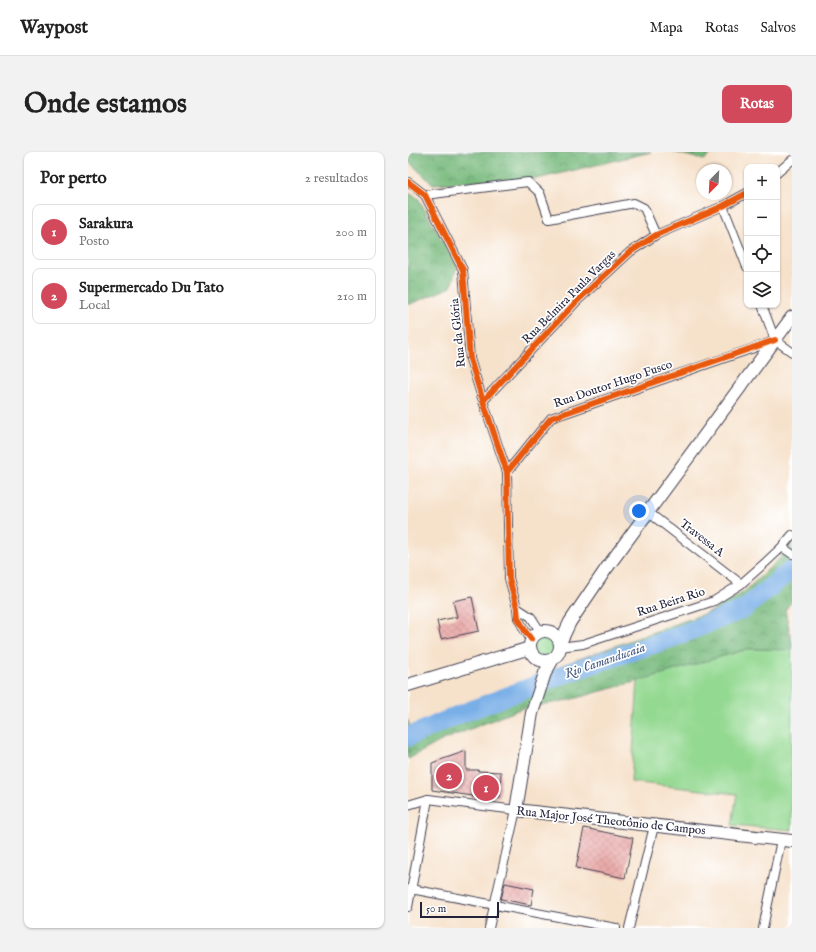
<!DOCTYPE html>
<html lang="pt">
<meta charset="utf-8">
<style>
:root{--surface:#fff;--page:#f2f2f2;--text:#222;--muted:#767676;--line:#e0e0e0;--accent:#d1495b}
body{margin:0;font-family:"IM FELL English",serif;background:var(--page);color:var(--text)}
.controls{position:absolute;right:12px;top:12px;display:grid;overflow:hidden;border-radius:8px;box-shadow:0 1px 3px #0004}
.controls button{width:36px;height:36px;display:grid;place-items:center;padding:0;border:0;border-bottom:1px solid var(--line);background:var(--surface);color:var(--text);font:20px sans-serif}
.compass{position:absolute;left:288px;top:12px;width:36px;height:36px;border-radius:50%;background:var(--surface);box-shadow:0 1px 3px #0004;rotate:204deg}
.scale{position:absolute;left:12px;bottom:10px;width:79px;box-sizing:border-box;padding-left:4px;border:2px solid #22223b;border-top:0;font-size:11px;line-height:14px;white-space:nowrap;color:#22223b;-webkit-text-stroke:3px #fff;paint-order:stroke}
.you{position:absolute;left:231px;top:359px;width:14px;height:14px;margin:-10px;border:3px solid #fff;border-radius:50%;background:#1a73e8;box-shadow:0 0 0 6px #1a73e833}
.badge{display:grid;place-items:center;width:26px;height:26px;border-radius:50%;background:var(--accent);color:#fff;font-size:13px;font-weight:700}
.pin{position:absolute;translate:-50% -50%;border:2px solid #fff;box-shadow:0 1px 4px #0006}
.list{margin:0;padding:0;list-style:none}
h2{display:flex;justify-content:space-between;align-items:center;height:52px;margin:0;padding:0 16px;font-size:17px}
h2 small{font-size:13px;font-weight:400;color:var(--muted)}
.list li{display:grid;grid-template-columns:26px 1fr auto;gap:12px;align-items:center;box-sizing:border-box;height:56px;margin:0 8px 8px;padding:0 8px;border:1px solid var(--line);border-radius:8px}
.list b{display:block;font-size:15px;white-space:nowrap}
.list p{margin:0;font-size:13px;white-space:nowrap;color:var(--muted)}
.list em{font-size:13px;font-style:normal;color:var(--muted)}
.icon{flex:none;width:22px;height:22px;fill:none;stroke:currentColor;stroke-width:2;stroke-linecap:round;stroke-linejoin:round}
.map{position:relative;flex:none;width:384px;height:776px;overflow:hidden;border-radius:8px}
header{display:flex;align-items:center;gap:24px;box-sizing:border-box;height:56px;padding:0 20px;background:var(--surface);border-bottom:1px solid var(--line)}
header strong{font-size:19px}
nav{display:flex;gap:22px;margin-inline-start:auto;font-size:14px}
.intro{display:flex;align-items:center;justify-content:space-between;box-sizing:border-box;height:96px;padding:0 24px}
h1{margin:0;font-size:28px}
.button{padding:10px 18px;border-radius:8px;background:var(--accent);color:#fff;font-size:14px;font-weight:700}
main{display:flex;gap:24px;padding:0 24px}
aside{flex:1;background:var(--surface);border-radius:8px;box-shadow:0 1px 3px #0004}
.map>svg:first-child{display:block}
.grass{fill:url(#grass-dots);stroke:#5b7e66}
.forest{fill:url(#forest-crowns);stroke:#4c6e5c}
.garden{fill:#94d992;stroke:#5b7e66}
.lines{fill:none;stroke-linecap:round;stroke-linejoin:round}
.river{stroke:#79afe7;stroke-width:19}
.building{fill:url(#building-cross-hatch)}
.street-casing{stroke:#423f50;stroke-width:10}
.secondary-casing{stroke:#423f50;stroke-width:14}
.street{stroke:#fff;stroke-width:8}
.secondary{stroke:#fff;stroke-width:12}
.cycleway-casing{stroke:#fff;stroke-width:8}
.cycleway{stroke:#e8590c;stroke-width:6}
.labels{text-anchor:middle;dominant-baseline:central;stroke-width:3.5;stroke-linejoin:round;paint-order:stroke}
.street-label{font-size:12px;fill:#22223b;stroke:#fff}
.water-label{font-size:13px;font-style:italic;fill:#455a80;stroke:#fff}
</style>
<header>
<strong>Waypost</strong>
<nav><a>Mapa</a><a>Rotas</a><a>Salvos</a></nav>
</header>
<div class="intro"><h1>Onde estamos</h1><a class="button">Rotas</a></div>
<main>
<aside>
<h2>Por perto<small>2 resultados</small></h2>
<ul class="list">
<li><span class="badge">1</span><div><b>Sarakura</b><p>Posto</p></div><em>200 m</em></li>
<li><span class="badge">2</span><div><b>Supermercado Du Tato</b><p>Local</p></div><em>210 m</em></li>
</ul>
</aside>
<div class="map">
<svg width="384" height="776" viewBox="0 0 384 776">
<defs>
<pattern id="grass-dots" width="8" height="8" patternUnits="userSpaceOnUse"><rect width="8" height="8" fill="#94d992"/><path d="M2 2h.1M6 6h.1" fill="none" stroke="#7fba7f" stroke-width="1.8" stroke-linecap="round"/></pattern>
<pattern id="forest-crowns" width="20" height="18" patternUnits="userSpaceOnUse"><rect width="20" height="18" fill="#77b97c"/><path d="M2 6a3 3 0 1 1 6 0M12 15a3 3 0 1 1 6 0" fill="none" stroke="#619667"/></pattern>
<pattern id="building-cross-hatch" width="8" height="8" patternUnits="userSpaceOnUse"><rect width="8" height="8" fill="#eaaaa9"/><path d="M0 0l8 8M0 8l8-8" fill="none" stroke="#c89292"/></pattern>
</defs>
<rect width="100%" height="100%" fill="#fff"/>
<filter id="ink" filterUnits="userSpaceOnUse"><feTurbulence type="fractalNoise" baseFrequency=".025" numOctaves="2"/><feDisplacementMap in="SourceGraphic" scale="8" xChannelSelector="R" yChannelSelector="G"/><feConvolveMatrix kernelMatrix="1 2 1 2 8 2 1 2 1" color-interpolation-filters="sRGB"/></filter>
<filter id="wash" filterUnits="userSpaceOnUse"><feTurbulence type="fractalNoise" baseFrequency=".012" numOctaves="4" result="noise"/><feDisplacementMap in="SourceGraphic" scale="16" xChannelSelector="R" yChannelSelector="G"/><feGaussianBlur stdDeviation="0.9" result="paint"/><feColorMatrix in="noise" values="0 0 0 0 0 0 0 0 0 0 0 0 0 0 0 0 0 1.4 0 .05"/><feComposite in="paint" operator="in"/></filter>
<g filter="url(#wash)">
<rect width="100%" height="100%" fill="#f6e1ca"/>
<circle class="grass" cx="137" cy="494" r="13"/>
<g class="forest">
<polygon points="0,0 243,0 133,26 25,32 0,9"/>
<polygon points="265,0 306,0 296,8"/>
<polygon points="0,41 10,46 49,114 43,135 0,153"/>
<polygon points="384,392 384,449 377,458 384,491 384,498 340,497 230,529 161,548 112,557 35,588 0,607 0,568 2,574 114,536 154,513 304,459 337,439 371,407"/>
</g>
<polygon class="garden" points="340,497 384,498 384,678 324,673 329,642 223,630 230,529"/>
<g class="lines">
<polyline class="river" points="0,585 50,563 162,520 267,485 336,457 384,417"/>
</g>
<g id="blocks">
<g class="building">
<polygon points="64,445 71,479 33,487 29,469 49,465 45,449"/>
<polygon points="58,599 58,618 70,618 70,619 93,620 92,645 64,645 65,644 24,638 24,611"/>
<polygon points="176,676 225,686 217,726 168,716"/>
<polygon points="97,731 126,737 123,753 93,747"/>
</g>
</g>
</g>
<g filter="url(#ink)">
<use href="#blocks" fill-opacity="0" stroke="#423f50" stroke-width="1"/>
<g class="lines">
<defs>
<g id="street">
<polyline points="369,21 384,8"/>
<polyline points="0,30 17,43 55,118 62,207 75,249 99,320"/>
<polyline points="17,43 120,30 132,41 141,67 226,51 236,56 248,83"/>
<polyline points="315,54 339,115"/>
<polyline points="354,153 367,188"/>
<polyline points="367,188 384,200"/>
<polyline points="75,249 169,149 222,100 248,83 315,54 339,41"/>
<polyline points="240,360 333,432"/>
<polyline points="374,395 384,402"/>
<polyline points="109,456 123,465 132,479"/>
<polyline points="123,487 117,479 110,466 109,456 101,426 99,320 143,266 366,189"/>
<polyline points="152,495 175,492 306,449 333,432 358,410 374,395 384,383"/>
<polyline points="0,653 20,647 108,658 81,776"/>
<polyline points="3,737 208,776"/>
<polyline points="0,755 20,647"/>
<polyline points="221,776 246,674"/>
<polyline points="355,776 373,688"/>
</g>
<g id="secondary">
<circle cx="137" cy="494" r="15"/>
<polyline points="152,491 162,470 198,417 240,360 384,165"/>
<polyline points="145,507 137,521 124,561 108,658 384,689"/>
<polyline points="0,533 122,496"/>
</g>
</defs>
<use href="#street" class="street-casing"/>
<use href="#secondary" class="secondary-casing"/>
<use href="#street" class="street"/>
<use href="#secondary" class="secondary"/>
<defs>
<g id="cycleway">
<polyline points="0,30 17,43 55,118 62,207 75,249 99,320"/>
<polyline points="75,249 169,149 222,100 248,83 315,54 339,41"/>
<polyline points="123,487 117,479 110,466 109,456 101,426 99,320 143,266 367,188"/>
</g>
</defs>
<use href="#cycleway" class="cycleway-casing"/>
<use href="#cycleway" class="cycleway"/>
</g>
</g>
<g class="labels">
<g class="street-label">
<text transform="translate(161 145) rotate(-45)">Rua Belmira Paula Vargas</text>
<text transform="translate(50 181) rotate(-96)">Rua da Glória</text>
<text transform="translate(205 232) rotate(-19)">Rua Doutor Hugo Fusco</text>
<text transform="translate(294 386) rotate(38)">Travessa A</text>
<text transform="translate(263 450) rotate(-18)">Rua Beira Rio</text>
<text transform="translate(203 669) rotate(6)">Rua Major José Theotônio de Campos</text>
</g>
<g class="water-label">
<text transform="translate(197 509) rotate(-19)">Rio Camanducaia</text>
</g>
</g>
</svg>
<div class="controls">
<button>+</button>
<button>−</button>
<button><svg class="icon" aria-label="locate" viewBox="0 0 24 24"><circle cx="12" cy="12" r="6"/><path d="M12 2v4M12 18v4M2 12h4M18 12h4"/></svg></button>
<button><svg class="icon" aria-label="layers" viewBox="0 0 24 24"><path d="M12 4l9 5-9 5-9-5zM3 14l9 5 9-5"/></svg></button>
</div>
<svg class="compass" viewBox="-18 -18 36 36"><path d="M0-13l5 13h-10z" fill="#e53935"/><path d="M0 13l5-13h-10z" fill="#767676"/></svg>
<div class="scale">50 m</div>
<div class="you"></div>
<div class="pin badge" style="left:78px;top:636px">1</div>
<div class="pin badge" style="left:41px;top:624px">2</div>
</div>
</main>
